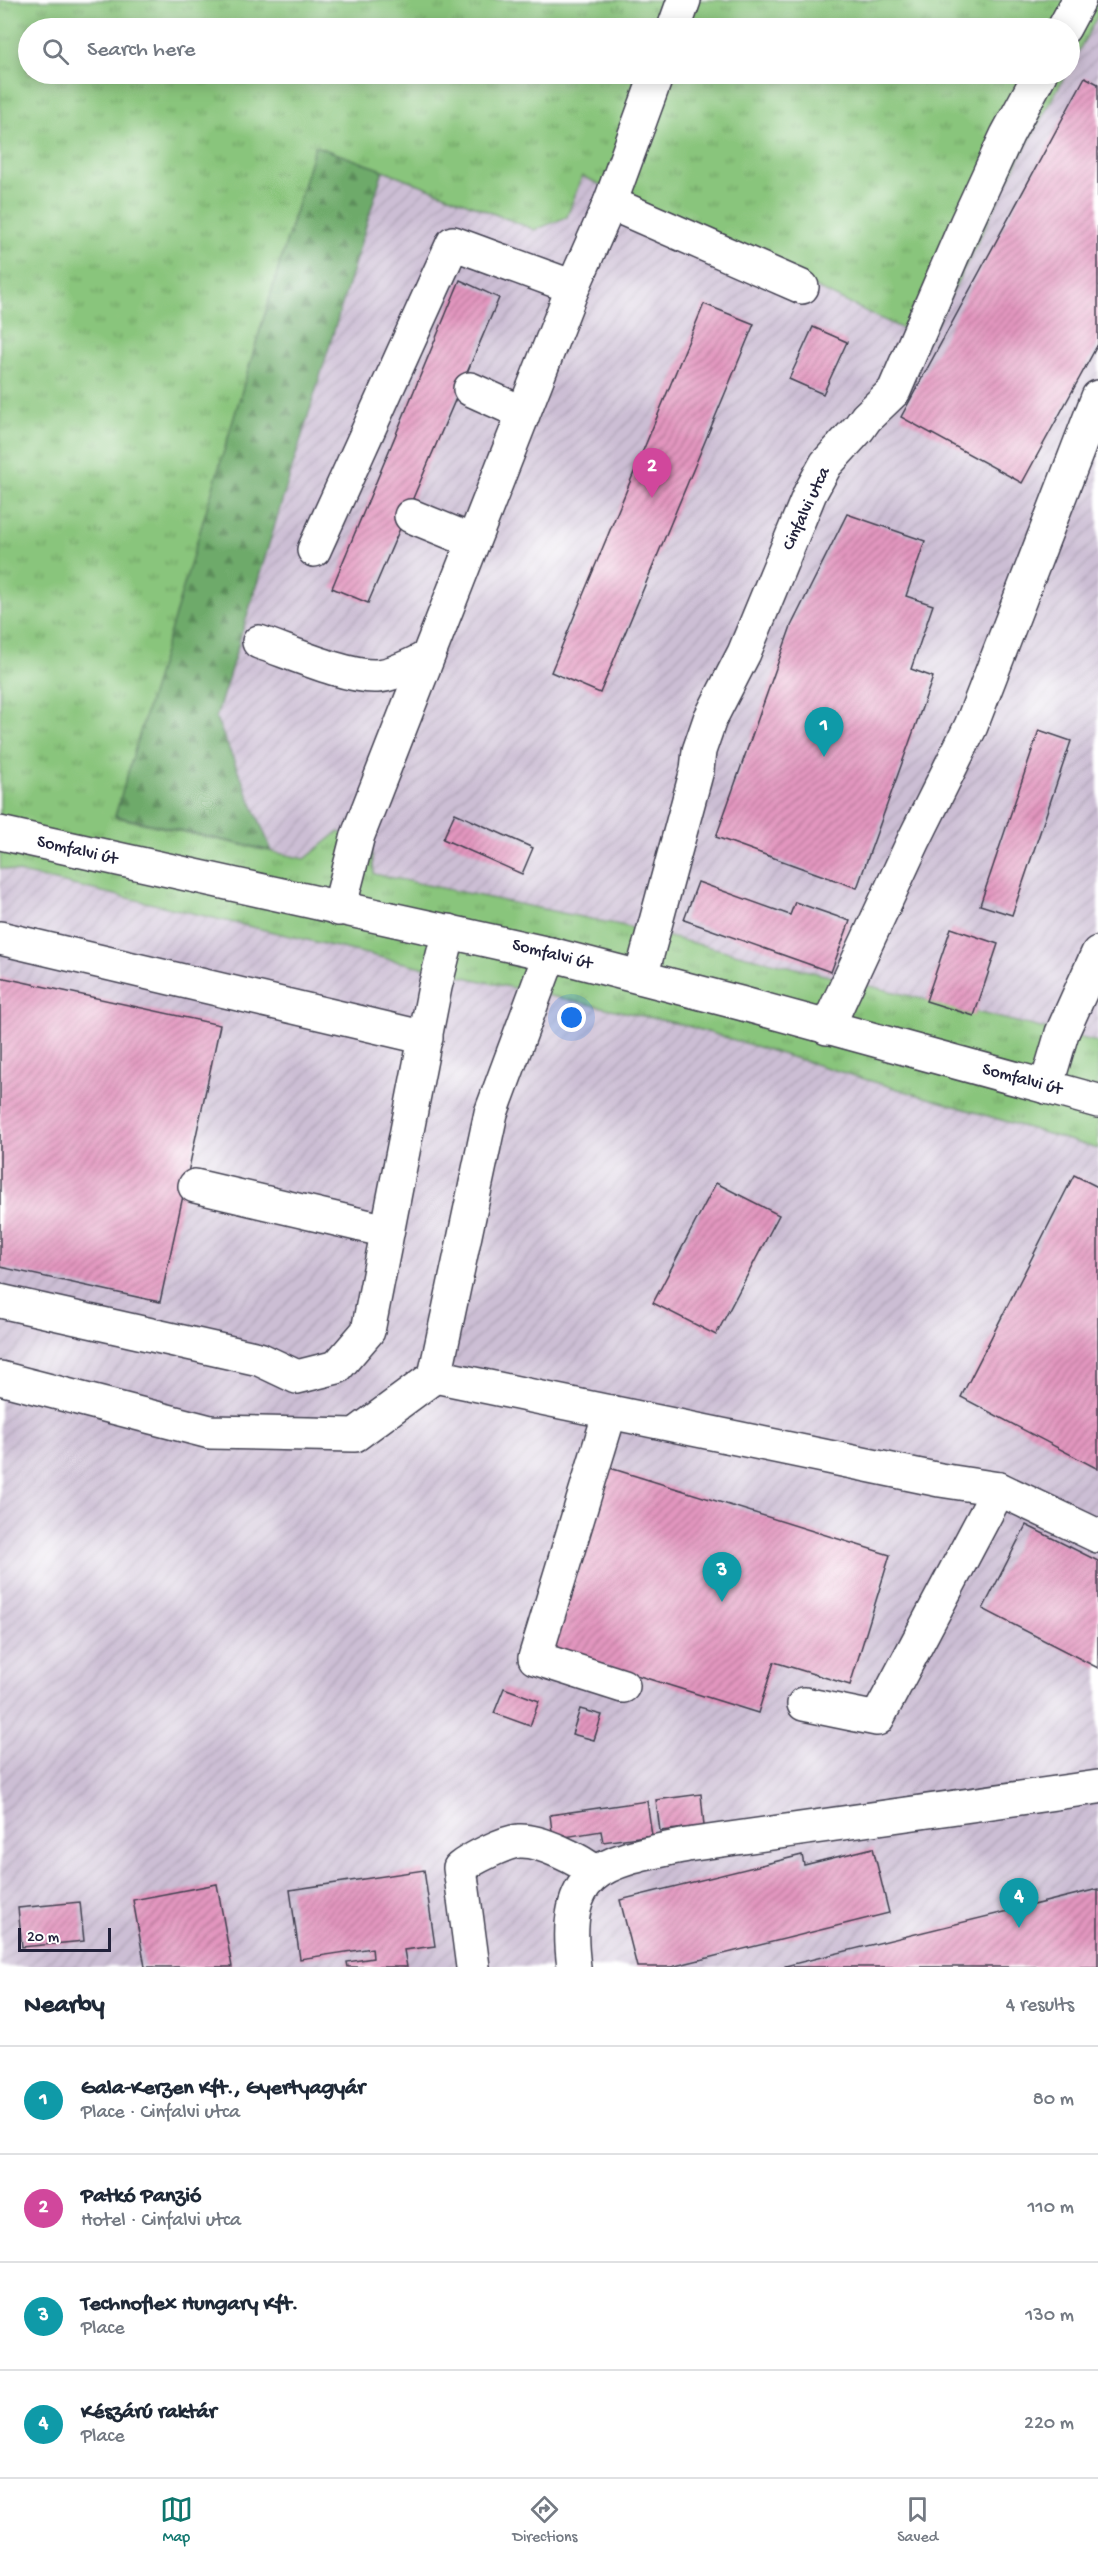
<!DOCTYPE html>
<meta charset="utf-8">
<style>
:root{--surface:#fff;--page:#f6f6f7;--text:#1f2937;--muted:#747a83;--line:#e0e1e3;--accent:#0f766e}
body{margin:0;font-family:"Gochi Hand",sans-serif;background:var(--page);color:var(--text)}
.scale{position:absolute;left:18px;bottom:15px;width:93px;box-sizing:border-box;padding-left:6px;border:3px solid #22223b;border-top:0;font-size:16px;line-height:21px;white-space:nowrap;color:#22223b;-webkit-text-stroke:4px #fff;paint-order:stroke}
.you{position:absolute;left:572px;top:1018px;width:21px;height:21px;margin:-15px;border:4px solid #fff;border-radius:50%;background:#1a73e8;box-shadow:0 0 0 9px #1a73e833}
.badge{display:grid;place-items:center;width:39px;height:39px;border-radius:50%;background:var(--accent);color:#fff;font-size:20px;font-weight:700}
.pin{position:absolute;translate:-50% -50px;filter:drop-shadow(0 2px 3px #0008)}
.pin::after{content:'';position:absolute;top:32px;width:21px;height:18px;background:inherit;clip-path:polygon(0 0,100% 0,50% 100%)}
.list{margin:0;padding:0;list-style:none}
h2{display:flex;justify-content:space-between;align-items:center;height:78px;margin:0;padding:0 24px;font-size:26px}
h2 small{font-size:20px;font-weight:400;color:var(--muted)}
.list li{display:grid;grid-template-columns:39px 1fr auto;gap:18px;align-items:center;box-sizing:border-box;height:108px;padding:0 24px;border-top:2px solid var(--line)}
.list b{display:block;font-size:22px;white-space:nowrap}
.list p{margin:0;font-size:20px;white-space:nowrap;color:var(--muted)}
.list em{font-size:20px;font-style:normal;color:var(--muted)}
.icon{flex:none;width:33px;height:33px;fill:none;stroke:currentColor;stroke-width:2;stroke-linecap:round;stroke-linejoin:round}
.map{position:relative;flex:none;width:1098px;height:1967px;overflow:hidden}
.search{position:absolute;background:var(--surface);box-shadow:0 3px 15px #0003;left:18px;right:18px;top:18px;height:66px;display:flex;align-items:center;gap:15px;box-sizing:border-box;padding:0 21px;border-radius:33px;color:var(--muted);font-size:22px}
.sheet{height:510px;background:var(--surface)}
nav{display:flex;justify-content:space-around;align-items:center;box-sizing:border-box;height:84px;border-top:2px solid var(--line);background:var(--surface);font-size:16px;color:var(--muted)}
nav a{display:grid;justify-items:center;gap:3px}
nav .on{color:var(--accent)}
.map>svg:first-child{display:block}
.industrial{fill:url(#industrial-furrows)}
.grass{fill:url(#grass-tufts);stroke:#56745b;stroke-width:1.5}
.forest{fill:url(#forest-firs);stroke:#486653;stroke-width:1.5}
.building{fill:url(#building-hatch)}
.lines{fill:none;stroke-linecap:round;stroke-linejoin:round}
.minor-casing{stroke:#413f50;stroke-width:36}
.minor{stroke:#fff;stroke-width:33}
.labels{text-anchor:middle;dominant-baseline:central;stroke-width:6;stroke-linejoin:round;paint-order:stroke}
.street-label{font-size:18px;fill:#22223b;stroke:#fff}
</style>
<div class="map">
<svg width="1098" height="1967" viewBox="0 0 1098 1967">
<defs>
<pattern id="industrial-furrows" width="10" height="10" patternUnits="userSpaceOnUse" patternTransform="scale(1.5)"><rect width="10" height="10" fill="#ccbed4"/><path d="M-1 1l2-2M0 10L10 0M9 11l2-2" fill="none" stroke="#afa3b7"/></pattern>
<pattern id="grass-tufts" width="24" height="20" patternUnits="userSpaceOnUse" patternTransform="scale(1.5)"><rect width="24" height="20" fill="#89c57b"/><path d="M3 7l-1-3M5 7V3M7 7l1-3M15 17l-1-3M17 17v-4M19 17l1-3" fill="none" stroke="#70a066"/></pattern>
<pattern id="forest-firs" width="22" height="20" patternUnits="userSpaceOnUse" patternTransform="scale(1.5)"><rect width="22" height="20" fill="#6eaa6b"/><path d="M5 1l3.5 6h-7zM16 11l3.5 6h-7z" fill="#5a8a59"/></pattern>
<pattern id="building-hatch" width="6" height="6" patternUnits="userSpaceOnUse" patternTransform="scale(1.5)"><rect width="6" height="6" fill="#e396bf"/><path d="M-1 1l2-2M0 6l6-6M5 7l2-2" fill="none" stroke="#b87a9c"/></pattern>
</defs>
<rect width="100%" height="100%" fill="#fff"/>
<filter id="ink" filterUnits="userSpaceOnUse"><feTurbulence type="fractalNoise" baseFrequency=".0167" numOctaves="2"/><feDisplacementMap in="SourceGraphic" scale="12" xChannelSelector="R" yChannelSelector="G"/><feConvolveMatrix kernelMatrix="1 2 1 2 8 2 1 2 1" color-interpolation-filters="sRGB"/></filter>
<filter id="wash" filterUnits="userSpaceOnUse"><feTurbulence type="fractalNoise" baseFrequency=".008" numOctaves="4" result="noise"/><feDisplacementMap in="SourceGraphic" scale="24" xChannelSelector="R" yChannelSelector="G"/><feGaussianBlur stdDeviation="1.35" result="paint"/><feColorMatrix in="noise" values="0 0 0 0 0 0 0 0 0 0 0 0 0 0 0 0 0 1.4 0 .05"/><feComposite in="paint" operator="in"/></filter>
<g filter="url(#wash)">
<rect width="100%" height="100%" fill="#f2e4c8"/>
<g class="industrial">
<polygon points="1098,15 1098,1042 620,925 373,874 115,816 315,146 383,170 567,217 581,175 928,341 1019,159 1066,74 1070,74 1070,67"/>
<polygon points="0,868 486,982 684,1025 1098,1149 1098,1967 0,1967"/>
</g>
<polygon class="grass" points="0,0 1098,0 1098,15 1070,67 1070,28 28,28 28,74 1066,74 1019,159 928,341 582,176 567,217 535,230 383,170 315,146 115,817 305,859 338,832 371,841 374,874 620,925 1098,1042 1098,1149 684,1025 486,982 0,868"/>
<polygon class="forest" points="315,146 383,170 216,718 272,851 115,816"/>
<g id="blocks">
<g class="building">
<polygon points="1085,77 1098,84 1098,344 1022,483 901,417"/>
<polygon points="460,280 499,298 368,603 332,588"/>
<polygon points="704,304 754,324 600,693 551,672"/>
<polygon points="813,327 847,342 823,394 789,379"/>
<polygon points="847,514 925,541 906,596 933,605 911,669 933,677 857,888 716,837 791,626"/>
<polygon points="1039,730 1071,741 1012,915 980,905"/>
<polygon points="455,813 533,848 522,874 443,839"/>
<polygon points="698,882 790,915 795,902 850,921 831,972 684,920"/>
<polygon points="951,928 998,944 974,1016 926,1001"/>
<polygon points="0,977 220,1025 160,1302 0,1267"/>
<polygon points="1074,1175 1098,1187 1098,1469 961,1397"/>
<polygon points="716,1183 779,1215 716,1335 653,1303"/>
<polygon points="610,1468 890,1555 850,1685 774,1662 758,1713 553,1649"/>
<polygon points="1026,1525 1098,1561 1098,1668 983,1609"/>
<polygon points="504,1688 539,1701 530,1726 494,1713"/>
<polygon points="580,1709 602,1715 594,1740 572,1734"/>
<polygon points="701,1794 704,1826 660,1831 656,1800"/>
<polygon points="647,1801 652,1835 603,1842 601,1831 553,1839 550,1815"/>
<polygon points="873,1848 889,1913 671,1967 637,1967 620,1900 802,1855 804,1865"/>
<polygon points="424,1870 435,1946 404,1950 407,1967 348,1967 347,1962 373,1958 372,1948 300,1959 290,1890"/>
<polygon points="217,1884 232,1967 145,1967 133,1900"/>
<polygon points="1098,1889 1098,1967 785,1967 785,1966"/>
<polygon points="80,1902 84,1941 22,1947 18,1908"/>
</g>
</g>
</g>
<g filter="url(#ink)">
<use href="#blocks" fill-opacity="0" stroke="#413f50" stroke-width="1.5"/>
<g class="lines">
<defs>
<g id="minor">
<polyline points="674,28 684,0"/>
<polyline points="1064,28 1079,0"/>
<polyline points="610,203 657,74"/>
<polyline points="470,389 523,413"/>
<polyline points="411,516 472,541"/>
<polyline points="314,550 453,243 573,287"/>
<path d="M259,642C289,652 348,678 377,676C394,675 411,665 426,658"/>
<polyline points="0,833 550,954 740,1003 1098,1101"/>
<polyline points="339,909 358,835 573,287 610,203 802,287"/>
<polyline points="0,938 426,1038"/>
<polyline points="550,954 491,1113 435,1376 940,1480 999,1489 1098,1536"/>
<polyline points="641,977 697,770 699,751 710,719 744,653 810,493 826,464 859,428 866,418 894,391 966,224 1007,135 1040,74"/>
<polyline points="827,1028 914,840 971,726 1098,397"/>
<polyline points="1046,1087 1062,1033 1098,953"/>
<polyline points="195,1186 387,1231"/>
<polyline points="0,1301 259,1359 297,1377 337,1367 368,1331 435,987 449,931"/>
<polyline points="0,1378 210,1432 355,1435 435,1376"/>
<polyline points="610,1412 535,1658 623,1686"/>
<polyline points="804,1704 877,1719 999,1489"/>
<path d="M473,1967L460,1868C471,1859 505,1842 519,1841C541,1840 580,1860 596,1873"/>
<path d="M574,1967C561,1867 603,1862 687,1845L1098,1787"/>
</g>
</defs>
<use href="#minor" class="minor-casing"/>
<use href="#minor" class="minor"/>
</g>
</g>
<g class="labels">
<g class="street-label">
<text transform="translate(807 509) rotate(-65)">Cinfalvi utca</text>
<text transform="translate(77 851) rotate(13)">Somfalvi út</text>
<text transform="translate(552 955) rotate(14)">Somfalvi út</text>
<text transform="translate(1022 1080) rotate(15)">Somfalvi út</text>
</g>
</g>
</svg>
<div class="scale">20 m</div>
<div class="you"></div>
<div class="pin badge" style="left:824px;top:757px;background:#0f9aa8">1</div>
<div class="pin badge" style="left:652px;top:498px;background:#d1479c">2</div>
<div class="pin badge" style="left:722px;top:1602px;background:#0f9aa8">3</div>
<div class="pin badge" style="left:1019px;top:1928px;background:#0f9aa8">4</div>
<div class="search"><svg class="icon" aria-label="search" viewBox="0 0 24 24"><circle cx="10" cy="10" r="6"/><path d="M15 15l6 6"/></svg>Search here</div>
</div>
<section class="sheet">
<h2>Nearby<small>4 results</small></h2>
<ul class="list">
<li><span class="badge" style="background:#0f9aa8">1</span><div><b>Gala-Kerzen Kft., Gyertyagyár</b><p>Place · Cinfalvi utca</p></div><em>80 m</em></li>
<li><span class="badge" style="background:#d1479c">2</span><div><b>Patkó Panzió</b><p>Hotel · Cinfalvi utca</p></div><em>110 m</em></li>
<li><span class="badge" style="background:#0f9aa8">3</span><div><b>Technoflex Hungary Kft.</b><p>Place</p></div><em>130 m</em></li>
<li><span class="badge" style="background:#0f9aa8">4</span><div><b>Készárú raktár</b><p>Place</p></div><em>220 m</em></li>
</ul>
</section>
<nav>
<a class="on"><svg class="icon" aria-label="map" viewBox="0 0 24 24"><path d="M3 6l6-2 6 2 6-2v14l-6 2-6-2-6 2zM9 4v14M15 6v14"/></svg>Map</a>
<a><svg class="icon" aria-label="directions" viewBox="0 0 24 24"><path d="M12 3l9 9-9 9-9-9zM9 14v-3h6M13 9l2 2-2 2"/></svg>Directions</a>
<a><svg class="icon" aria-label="saved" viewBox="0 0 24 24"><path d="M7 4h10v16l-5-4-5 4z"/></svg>Saved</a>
</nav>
